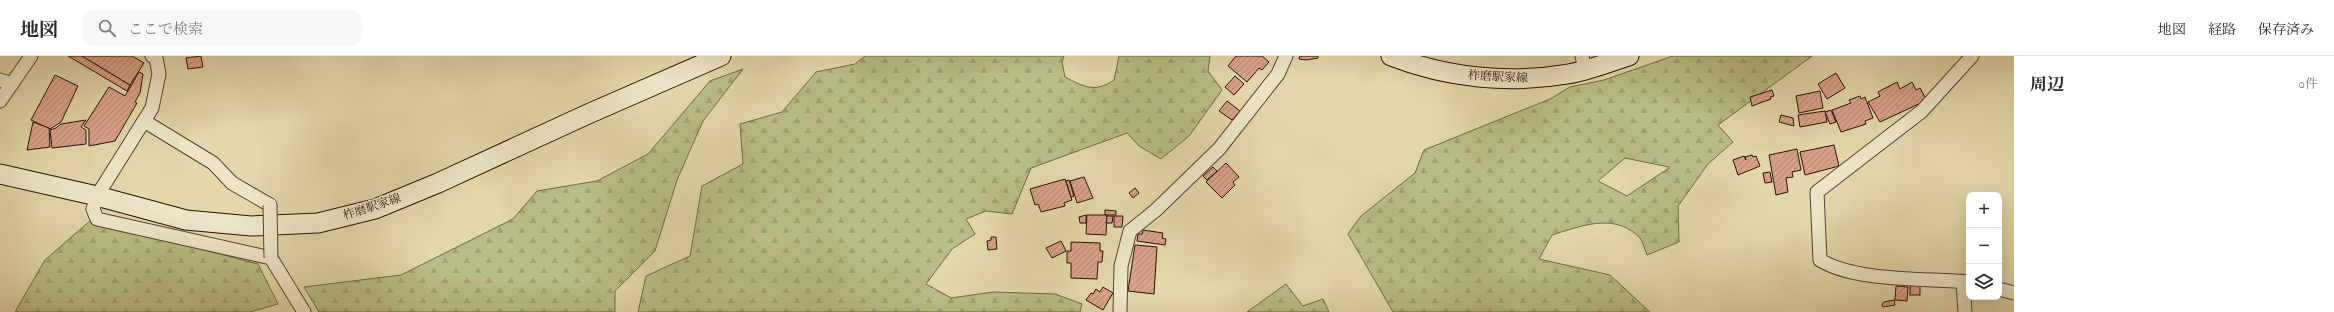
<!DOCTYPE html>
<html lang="ja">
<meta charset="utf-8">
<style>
:root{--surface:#fff;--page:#f7f7f7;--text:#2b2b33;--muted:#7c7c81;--line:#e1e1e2}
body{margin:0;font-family:"IM FELL Double Pica","Noto Serif JP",serif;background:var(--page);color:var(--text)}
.controls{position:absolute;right:12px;bottom:12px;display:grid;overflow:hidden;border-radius:8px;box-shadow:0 4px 16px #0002}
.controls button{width:36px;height:36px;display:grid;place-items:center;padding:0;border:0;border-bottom:1px solid var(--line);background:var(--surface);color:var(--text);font:20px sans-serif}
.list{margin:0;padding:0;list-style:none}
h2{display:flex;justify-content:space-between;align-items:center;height:52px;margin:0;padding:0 16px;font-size:17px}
h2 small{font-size:13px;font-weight:400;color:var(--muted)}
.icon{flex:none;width:22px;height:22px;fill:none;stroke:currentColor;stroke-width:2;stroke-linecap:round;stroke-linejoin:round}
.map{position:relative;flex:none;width:2014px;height:256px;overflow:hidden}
header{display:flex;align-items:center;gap:24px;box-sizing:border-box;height:56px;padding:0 20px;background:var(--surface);border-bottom:1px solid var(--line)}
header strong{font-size:19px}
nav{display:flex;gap:22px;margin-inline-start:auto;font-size:14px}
.search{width:280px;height:36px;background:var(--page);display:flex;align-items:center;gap:10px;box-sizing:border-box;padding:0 14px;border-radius:12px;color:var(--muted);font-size:15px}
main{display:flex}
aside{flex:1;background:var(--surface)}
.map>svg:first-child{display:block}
.forest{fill:url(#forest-firs);stroke:#706847;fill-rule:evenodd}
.building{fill:url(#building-hatch);stroke:#281209}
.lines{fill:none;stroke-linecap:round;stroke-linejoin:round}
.minor-casing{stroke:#574332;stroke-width:15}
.secondary-casing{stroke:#281209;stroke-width:21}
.minor{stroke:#ede5c8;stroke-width:13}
.secondary{stroke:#ede5c8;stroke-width:19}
.minor-bridge-casing{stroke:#574332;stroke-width:15;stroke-linecap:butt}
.minor-bridge{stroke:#ede5c8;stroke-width:13}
.labels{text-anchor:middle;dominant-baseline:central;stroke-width:3;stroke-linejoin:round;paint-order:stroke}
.street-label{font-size:12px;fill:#281209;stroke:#ede5c8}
</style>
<header>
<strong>地図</strong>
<div class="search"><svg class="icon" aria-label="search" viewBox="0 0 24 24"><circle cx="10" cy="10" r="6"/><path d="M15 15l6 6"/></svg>ここで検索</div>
<nav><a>地図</a><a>経路</a><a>保存済み</a></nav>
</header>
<main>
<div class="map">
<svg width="2014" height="256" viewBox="0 0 2014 256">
<defs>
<pattern id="forest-firs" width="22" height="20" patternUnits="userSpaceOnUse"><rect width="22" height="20" fill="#b9bd85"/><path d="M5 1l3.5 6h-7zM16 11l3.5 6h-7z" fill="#9fa172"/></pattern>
<pattern id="building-hatch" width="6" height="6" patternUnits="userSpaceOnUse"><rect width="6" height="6" fill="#d9a28b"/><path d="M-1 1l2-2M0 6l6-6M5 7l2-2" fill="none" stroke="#ba8a77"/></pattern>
</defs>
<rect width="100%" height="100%" fill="#e3d7ab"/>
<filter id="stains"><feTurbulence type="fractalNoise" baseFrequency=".005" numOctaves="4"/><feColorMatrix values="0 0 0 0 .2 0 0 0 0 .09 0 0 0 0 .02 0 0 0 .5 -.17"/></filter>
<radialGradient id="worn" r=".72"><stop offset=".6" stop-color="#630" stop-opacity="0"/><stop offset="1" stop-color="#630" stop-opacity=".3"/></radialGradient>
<g class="forest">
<path d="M865,0H1064L1062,6L1065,21C1084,31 1095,37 1114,24L1119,0H1210L1208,15L1222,34L1189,80L1161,103L1139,90L1127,77L1031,112L1012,158L986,155L966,163L975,178L952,193L926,228L951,242L993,236L1055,238L1082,248L1080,256H638L646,220L690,200L702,130L743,108L740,68L782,56L816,16L855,8Z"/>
<path d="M1673,0H1812L1718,69L1733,86L1708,108L1678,150L1679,186L1647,199C1645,194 1643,186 1640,182C1615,156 1581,170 1552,179L1539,203L1610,219L1650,256H1393L1348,178L1361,160L1415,117L1424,94L1550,43L1570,31L1604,24ZM1625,102L1669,111V112L1627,140L1598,125Z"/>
<polygon points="743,13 703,65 677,124 655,195 615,235 615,256 319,256 304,231 401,219 513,163 537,135 597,125 648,98 710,25"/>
<polygon points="91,164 258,208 278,248 250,256 15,256 45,204"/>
<polygon points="1286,228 1303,250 1323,243 1329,256 1247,256"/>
</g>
<g class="building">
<polygon points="68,0 82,0 130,29 127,35"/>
<polygon points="82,0 132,0 144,7 130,29"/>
<polygon points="201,0 203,11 188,13 186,2"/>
<polygon points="1236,0 1262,0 1269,6 1262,14 1259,12 1247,26 1228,10"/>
<polygon points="1300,0 1318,0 1318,2 1306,4 1299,3"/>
<polygon points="139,16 143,18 140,37 135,46 137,47 115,85 89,90 89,73 84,70 109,31 125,40"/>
<polygon points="1836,17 1845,32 1827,43 1818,28"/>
<polygon points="55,19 78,30 61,66 50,73 31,64"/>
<polygon points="1235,20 1244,28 1234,39 1225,31"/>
<polygon points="1897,26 1900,33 1912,26 1916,34 1920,32 1926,43 1922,45 1923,46 1880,66 1868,46 1880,40 1878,36"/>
<polygon points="1772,34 1774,40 1770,41 1771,43 1752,50 1750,41"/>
<polygon points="1820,35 1823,52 1799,57 1796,40"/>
<polygon points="1860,40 1861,43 1865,41 1873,62 1865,65 1866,68 1841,76 1832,54 1851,47 1849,44"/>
<polygon points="1227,45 1240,55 1232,64 1219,55"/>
<polygon points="1831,54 1836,66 1830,68 1825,56"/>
<polygon points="1825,55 1827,66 1800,71 1798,59"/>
<polygon points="1781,59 1793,62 1794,70 1779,66"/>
<polygon points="86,64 81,71 86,74 86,88 52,92 50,74 56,72 61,68"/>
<polygon points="33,66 49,72 50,91 27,94"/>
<polygon points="1834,89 1839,110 1805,119 1800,96"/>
<polygon points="1797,93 1801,114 1792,116 1793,121 1786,122 1788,136 1776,139 1769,99"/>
<polygon points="1752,99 1753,101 1756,100 1760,110 1738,119 1733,104 1744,100 1746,104 1745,101"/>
<polygon points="1226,107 1239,121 1233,126 1235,129 1222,142 1206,126"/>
<polygon points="1213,111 1217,115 1207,124 1203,120"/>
<polygon points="1770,116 1772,126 1765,127 1763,117"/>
<polygon points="1084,121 1093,142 1077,147 1070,125"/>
<polygon points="1065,123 1072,144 1064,147 1065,150 1041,156 1038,148 1035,149 1030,133"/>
<polygon points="1069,124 1074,140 1071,141 1066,125"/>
<polygon points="1135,132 1139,137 1133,142 1129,137"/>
<polygon points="1105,154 1116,155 1116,159 1105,159"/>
<polygon points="1086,159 1086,167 1080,167 1079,161"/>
<polygon points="1087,159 1107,159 1106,179 1086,178"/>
<polygon points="1107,160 1113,160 1112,167 1106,167"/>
<polygon points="1114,160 1123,160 1122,171 1114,171"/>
<polygon points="1143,174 1163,177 1162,182 1166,183 1165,189 1137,185 1138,178 1142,178"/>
<polygon points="991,181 996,181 997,193 988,194 987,185 991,184"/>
<polygon points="1061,185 1066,195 1052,202 1046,192"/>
<polygon points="1071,186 1100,187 1100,195 1103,195 1102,206 1098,206 1097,223 1071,222 1071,207 1067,207 1067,195 1071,195"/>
<polygon points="1135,189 1157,191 1154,238 1128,235"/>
<rect x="1910" y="228" width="10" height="11"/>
<polygon points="1896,230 1908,231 1907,245 1895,244"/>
<polygon points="1103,231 1113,237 1103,254 1086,244 1091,237 1093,238 1096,233 1100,236"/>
<polygon points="1894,244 1895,249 1883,251 1882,248 1884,246"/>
</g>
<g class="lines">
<defs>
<g id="minor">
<polyline points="152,0 156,2 159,18 152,52 97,140 93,153 97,163 271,202 304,256"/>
<polyline points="1582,0 1585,13"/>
<polyline points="0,24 12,28"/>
<polyline points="0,45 31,0"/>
<polyline points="144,65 213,107 232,127 270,149"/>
<polyline points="1963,226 1965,256"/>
<path d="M1969,226C1926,222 1856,226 1820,204L1817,136L1922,55L1972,0"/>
<polyline points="1999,233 2014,237"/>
<polyline points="1120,256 1121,210 1130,175 1156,154 1219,93 1278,18 1286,0"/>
</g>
<g id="secondary">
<path d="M1391,0C1447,22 1509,28 1568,18C1588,15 1609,6 1629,0"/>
<polyline points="0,118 97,140 186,164 251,170 318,167 375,153 438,127 588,58 721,0"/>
</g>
</defs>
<use href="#minor" class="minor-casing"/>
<use href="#secondary" class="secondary-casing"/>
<use href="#minor" class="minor"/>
<use href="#secondary" class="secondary"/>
<defs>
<polyline id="minor-bridge" points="270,149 271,202"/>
</defs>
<use href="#minor-bridge" class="minor-bridge-casing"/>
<use href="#minor-bridge" class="minor-bridge"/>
</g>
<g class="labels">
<g class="street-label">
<text transform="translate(1498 21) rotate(3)">柞磨駅家線</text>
<text transform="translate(372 151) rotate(-18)">柞磨駅家線</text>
</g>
</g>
<rect width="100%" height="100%" filter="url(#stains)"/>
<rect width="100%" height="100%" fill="url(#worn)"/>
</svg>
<div class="controls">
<button>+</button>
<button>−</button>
<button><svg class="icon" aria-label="layers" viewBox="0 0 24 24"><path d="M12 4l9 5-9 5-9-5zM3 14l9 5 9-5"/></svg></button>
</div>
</div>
<aside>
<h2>周辺<small>0件</small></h2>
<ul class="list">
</ul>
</aside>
</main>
